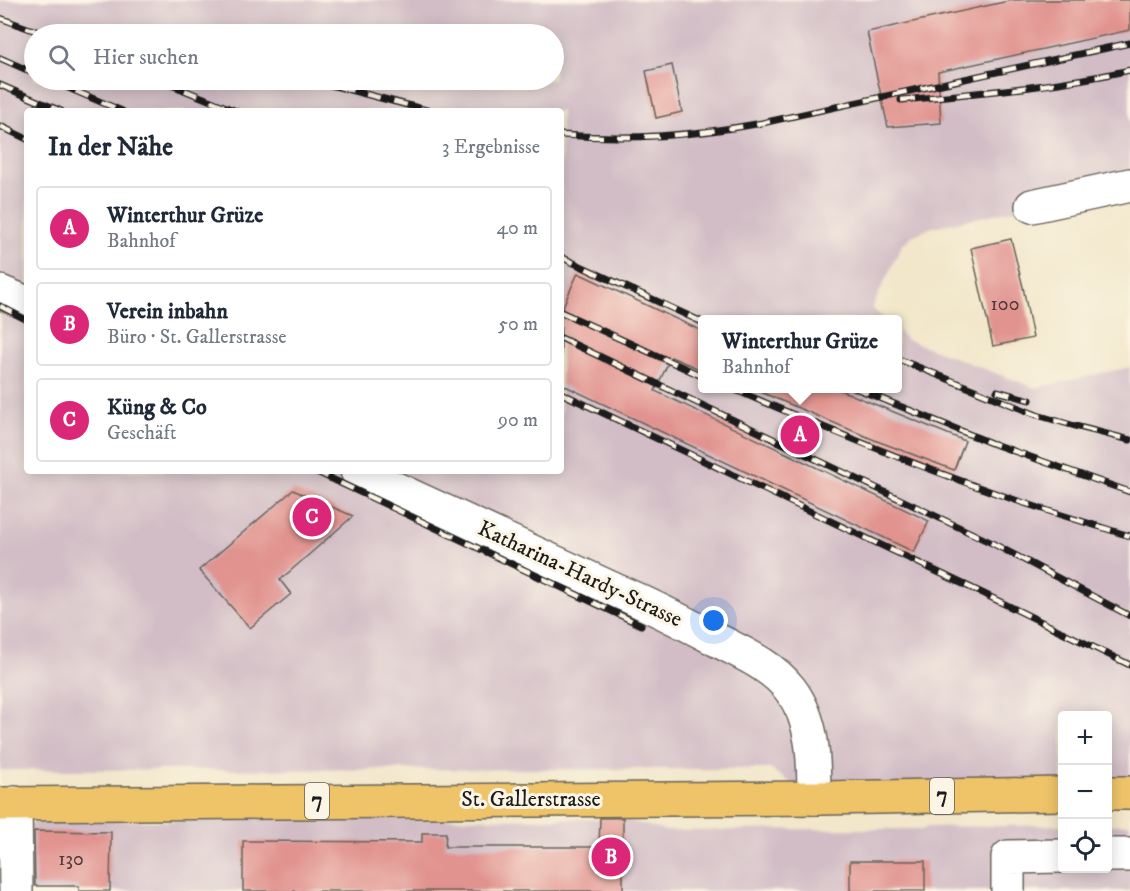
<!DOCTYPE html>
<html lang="de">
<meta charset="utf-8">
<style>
:root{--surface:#fff;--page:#f6f6f7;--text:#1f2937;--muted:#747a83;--line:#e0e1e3;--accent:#db2777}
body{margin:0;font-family:"IM FELL DW Pica",serif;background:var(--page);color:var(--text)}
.controls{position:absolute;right:18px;bottom:18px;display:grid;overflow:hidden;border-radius:6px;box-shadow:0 3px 15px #0003}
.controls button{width:54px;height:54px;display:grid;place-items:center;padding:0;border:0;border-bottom:2px solid var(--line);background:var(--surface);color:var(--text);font:30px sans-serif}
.you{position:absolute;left:714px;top:621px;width:21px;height:21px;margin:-15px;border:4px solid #fff;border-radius:50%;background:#1a73e8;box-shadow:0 0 0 9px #1a73e833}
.badge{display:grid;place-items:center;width:39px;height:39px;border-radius:50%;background:var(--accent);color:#fff;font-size:20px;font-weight:700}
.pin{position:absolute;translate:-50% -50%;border:3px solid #fff;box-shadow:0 2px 6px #0006}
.popup{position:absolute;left:698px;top:315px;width:204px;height:78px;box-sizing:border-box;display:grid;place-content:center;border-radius:6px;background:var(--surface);filter:drop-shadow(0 2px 4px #0005);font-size:20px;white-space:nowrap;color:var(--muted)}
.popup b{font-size:22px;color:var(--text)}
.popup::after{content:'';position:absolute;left:50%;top:100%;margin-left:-12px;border:12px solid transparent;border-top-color:var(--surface)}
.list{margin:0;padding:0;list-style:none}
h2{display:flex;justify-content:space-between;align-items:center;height:78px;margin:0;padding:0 24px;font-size:26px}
h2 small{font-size:20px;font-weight:400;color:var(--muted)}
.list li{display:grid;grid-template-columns:39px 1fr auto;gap:18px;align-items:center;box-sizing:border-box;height:84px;margin:0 12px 12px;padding:0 12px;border:2px solid var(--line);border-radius:6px}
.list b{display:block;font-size:22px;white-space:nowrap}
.list p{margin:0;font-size:20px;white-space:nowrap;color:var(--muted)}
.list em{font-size:20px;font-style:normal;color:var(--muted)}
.icon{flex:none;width:33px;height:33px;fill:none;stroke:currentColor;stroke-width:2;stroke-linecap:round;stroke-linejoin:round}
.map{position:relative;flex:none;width:1130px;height:891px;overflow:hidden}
.search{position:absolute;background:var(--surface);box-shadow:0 3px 15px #0003;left:24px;top:24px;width:540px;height:66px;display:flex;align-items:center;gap:15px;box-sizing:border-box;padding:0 21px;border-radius:33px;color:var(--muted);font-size:22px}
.panel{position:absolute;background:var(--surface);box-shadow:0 3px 15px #0003;left:24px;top:108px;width:540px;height:366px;border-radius:6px}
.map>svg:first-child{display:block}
.industrial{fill:#d2bdc6;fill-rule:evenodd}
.building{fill:#e1938f}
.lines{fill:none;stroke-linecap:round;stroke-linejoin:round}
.minor-casing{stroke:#676359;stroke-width:36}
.major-casing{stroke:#676359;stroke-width:36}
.minor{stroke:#fff;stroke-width:33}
.major{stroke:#efc469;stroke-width:33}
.rail-casing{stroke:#1c1c1c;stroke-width:7}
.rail{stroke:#fcf5e5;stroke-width:4.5;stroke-dasharray:14;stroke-linecap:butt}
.labels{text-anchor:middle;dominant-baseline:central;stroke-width:6;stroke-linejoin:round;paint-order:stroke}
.number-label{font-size:20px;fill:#4d3a39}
.shield{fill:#fcf5e5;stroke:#5f5d58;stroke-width:1.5}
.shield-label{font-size:21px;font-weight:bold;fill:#1c1c1c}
.street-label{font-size:22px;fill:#1c1c1c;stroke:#fcf5e5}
</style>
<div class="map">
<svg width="1130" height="891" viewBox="0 0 1130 891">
<rect width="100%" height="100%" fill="#fcf5e5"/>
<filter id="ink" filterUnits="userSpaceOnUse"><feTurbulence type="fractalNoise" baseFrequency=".0167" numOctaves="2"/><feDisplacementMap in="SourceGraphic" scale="12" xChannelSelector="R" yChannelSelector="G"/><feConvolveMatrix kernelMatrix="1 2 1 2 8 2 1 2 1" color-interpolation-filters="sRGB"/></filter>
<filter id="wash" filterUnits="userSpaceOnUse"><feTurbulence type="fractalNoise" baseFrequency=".008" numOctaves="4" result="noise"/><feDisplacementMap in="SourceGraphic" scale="24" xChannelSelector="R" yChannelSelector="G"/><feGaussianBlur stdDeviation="1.35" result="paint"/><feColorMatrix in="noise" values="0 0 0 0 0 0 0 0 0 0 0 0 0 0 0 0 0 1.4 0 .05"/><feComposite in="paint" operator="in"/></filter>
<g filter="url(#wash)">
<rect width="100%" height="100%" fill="#f2e7cb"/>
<g class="industrial">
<path d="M0,0H1130V185L933,227L912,236L902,245L872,308L884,319L702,320V388H898V331L906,339L1035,388L1130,367V793H1108V716H1062V794L814,798L770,769L0,770ZM34,34H554V80H34ZM27,111H561V471H27Z"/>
<polygon points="269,818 624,819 665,831 810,829 925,829 926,827 1062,825 1062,868 1108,868 1108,825 1130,824 1130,891 0,891 0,827 45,821 163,821"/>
</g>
<g id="blocks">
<g class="building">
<polygon points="1013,0 1130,0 1130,30 938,72 941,123 888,127 867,32"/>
<polygon points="672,65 682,112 656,118 646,71"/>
<polygon points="1011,239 1023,287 1033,338 993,346 971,248"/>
<polygon points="578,273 702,331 702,370 671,357 655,391 929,521 914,552 561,384 561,311"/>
<polygon points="751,388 835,388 965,441 954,470 877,441"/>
<polygon points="293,490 353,516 280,580 291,594 250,628 199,570"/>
<polygon points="600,818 623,818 623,891 243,891 243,841 422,842 422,833 446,833 445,847 599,847"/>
<polygon points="34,831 111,832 110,891 79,891 79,886 35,886"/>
<rect x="850" y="861" width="75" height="30"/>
</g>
</g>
</g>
<g filter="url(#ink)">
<use href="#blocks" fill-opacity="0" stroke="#676359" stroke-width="1.5"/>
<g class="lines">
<defs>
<g id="minor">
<polyline points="1032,206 1130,185"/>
<polyline points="0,292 27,303"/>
<path d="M357,471C444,512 531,551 617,591C652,606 685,623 719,641C744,654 772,666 790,689C814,720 814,760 814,798"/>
<polyline points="15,803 16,891"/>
<polyline points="1108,855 1130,855"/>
<polyline points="1008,891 1008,857 1062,856"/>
</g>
<g id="major">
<polyline points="1108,793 1130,793"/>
<polyline points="0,804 821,798 1062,794"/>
</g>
</defs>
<use href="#minor" class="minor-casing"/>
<use href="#major" class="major-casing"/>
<use href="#minor" class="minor"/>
<use href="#major" class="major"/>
<defs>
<g id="rail">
<polyline points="0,18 44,34"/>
<polyline points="0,58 34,73"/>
<polyline points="50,80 122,111"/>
<polyline points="159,80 236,111"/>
<polyline points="312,80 430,111"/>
<polyline points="0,85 61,111"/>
<path d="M901,100C978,93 1054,87 1130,70"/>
<polyline points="0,126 27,139"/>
<path d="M561,135C632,140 692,136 762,123L1130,43"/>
<polyline points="561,257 702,322"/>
<polyline points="0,306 27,320"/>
<polyline points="561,312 702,376"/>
<polyline points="561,338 990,542 1130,616"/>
<polyline points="898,359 1037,415 1075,426 1130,440"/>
<path d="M731,388C826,429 923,469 1021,502C1057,514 1094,525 1130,536"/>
<polyline points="855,388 991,443 1130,492"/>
<polyline points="997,391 1030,400"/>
<polyline points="561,393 982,593 1130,665"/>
<polyline points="315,471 641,625"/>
</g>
</defs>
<use href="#rail" class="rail-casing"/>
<use href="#rail" class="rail"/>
</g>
</g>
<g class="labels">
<g class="number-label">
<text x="1005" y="304">100</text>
<text x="71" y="859">130</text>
</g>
<g class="shield">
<rect x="930" y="778" width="24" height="36" rx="4.5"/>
<rect x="305" y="783" width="24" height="36" rx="4.5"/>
</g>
<g class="shield-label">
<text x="942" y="796">7</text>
<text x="317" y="801">7</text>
</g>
<g class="street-label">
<text transform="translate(580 574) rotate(25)">Katharina-Hardy-Strasse</text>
<text x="531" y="799">St. Gallerstrasse</text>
</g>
</g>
</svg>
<div class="controls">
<button>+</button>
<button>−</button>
<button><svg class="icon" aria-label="locate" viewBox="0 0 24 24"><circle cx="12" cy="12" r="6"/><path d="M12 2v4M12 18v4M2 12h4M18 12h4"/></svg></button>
</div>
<div class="you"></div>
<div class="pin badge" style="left:800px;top:435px">A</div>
<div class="popup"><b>Winterthur Grüze</b>Bahnhof</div>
<div class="pin badge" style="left:611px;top:857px">B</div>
<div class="pin badge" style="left:312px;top:517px">C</div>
<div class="search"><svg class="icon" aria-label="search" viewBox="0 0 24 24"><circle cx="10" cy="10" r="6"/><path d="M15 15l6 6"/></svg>Hier suchen</div>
<section class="panel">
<h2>In der Nähe<small>3 Ergebnisse</small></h2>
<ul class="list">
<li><span class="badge">A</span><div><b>Winterthur Grüze</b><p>Bahnhof</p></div><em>40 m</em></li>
<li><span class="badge">B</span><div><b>Verein inbahn</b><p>Büro · St. Gallerstrasse</p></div><em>50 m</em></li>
<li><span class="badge">C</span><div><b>Küng &amp; Co</b><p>Geschäft</p></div><em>90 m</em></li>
</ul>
</section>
</div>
